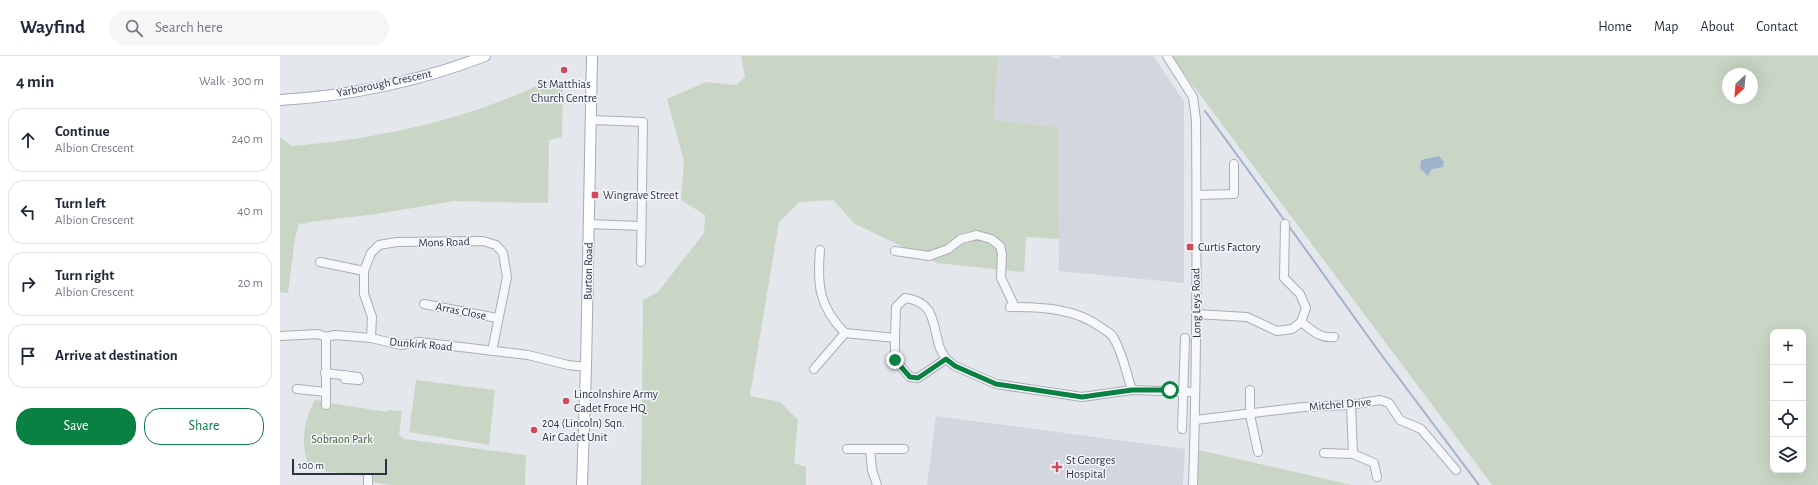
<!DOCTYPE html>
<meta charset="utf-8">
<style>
:root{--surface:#fff;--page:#f6f6f7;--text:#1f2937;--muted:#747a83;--line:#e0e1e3;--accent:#0b8043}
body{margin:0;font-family:"Alegreya Sans",sans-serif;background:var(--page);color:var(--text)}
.controls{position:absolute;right:12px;bottom:12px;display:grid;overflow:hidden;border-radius:8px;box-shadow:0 4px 16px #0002}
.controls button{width:36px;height:36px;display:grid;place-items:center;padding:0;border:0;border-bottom:1px solid var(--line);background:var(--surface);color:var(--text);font:20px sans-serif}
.compass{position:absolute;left:1442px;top:12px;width:36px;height:36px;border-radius:50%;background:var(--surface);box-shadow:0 4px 16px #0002;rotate:206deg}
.scale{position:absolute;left:12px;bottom:10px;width:95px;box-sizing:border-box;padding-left:4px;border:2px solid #2b3445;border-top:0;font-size:11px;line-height:14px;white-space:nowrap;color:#2b3445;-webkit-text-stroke:3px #f4f6f9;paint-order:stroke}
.stop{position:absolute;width:12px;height:12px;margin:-9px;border:3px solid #0b8043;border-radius:50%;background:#fff}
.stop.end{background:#0b8043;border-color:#fff;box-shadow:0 1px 4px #0008}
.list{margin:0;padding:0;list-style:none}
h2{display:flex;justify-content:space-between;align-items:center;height:52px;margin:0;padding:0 16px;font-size:17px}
h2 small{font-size:13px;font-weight:400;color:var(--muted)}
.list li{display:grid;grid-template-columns:26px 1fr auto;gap:12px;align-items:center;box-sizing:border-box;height:64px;margin:0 8px 8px;padding:0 8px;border:1px solid var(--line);border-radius:16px}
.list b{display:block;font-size:15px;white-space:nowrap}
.list p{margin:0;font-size:13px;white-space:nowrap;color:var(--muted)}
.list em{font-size:13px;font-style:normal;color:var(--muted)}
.actions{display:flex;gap:8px;padding:12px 16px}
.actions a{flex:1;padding:9px 0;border:1px solid var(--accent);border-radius:16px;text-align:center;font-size:14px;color:var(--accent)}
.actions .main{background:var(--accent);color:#fff}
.icon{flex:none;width:22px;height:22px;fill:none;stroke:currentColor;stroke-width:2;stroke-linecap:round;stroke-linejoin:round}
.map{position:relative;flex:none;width:1538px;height:429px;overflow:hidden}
header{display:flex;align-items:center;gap:24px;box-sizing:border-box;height:56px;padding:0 20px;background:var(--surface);border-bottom:1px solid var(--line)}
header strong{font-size:19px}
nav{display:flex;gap:22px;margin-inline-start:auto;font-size:14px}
.search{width:280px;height:36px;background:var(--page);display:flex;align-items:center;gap:10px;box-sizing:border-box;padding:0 14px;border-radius:22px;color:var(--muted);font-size:15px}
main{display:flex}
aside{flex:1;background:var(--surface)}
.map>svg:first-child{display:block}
.built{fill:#d2d6de}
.green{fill:#c9d6c5;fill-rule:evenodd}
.water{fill:#9fb4cc}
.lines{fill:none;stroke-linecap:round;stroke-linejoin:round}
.stream{stroke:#9fb4cc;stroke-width:2}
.minor-casing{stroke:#a9aeb7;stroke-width:10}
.major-casing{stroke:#a3abb8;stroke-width:12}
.minor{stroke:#f7f8fa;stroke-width:8}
.major{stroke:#fff;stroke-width:10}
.route{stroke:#0b8043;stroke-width:5}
.poi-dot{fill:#d1495b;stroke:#f4f6f9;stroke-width:1.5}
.labels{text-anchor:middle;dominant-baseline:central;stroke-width:3;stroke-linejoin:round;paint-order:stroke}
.street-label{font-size:12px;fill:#2b3445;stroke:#f4f6f9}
.poi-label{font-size:12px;fill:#2b3445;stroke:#f4f6f9;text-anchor:start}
.park-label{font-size:12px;fill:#3f6138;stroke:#f4f6f9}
</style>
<header>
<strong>Wayfind</strong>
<div class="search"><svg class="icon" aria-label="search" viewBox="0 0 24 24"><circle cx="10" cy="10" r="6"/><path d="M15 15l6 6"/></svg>Search here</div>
<nav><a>Home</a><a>Map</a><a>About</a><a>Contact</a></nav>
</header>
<main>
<aside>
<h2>4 min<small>Walk · 300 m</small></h2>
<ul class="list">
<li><svg class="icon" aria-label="ahead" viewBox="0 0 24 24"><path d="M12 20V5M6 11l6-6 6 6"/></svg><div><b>Continue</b><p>Albion Crescent</p></div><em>240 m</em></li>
<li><svg class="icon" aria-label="left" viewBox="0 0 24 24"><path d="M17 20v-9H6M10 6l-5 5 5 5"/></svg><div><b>Turn left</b><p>Albion Crescent</p></div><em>40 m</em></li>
<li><svg class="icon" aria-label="right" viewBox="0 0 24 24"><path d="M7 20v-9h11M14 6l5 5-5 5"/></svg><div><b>Turn right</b><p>Albion Crescent</p></div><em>20 m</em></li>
<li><svg class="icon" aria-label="arrive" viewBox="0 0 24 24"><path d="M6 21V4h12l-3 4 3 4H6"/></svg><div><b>Arrive at destination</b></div></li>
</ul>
<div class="actions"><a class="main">Save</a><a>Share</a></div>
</aside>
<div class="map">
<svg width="1538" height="429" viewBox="0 0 1538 429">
<rect width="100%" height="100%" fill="#e4e7ec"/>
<g class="built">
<polygon points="718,0 768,0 779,3 780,0 873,0 904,45 904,227 779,215 778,71 714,64"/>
<polygon points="656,360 905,393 903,429 647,429"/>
</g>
<g class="green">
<polygon points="461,0 718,0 714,64 778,71 779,183 746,181 744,216 657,207 575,168 553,144 520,146 499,166 470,340 500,346 518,364 514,407 526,411 526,429 361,429 363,244 378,236 424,177 425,159 401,144 404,105 387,43 426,26 456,29 465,21"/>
<path d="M891,0H1538V429H1212ZM1448,18H1472V42H1448ZM1493,276H1523V414H1493Z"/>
<path d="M265,26L283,27L282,81L269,84L268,147L175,145L97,158L29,166L24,168L19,167L15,182L8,237L0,236V81L12,90C98,83 187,64 265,26Z"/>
<polygon points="136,324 215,334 209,389 129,376"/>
<path d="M35,344L42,345L41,349L50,350V347L107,356L108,354L122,355L119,379L124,383L246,399L245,429H112L91,426V423L84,422L83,420L21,412V408L27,406C21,384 24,364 35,344Z"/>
<polygon points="919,394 1072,429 917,429"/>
</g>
<polygon class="water" points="1159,100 1164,106 1163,111 1152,113 1148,120 1140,112 1141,104"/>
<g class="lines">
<g class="stream">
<polyline points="925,55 1005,165"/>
<polyline points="1008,169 1100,297 1199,429"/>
</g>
<defs>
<g id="minor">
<path d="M887,0L913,41L916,64C917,186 917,308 913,429"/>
<polyline points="312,64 363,66 361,206"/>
<polyline points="917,139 954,138 954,108"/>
<polyline points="309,168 361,170"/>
<path d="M540,194C537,229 539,251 565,277"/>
<polyline points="615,195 649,200 668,193 681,183 697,179 711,183 720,190 722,198 721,222 735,251"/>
<polyline points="40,206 84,215"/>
<polyline points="144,248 217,262"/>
<path d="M730,251C762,251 795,252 822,272C825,275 831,277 833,281C843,297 846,317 852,334"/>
<polyline points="916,258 967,261 997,275 1012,273 1021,266 1026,252 1020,238 1004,222 1005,168"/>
<path d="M1021,266C1032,274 1040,283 1054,281"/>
<polyline points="0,280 38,278 46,281 55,279 91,282 121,289 139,286 248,299 288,309 306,311"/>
<polyline points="91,282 92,261 84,238 84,215 91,197 99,189 117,186 203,185 216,189 223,197 227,221 212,295"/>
<path d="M615,282L616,251L625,242C655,246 652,266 659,289C660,294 664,299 666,303"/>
<polyline points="534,313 565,277 615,282 615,304 630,321 638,322 666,303 675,310 716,328 802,341 852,334 915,336"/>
<polyline points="45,317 78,321 79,324 65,323 66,319"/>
<polyline points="17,333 46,336 46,281"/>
<polyline points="970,334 970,359 978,396"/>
<polyline points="46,349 46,336"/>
<polyline points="915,364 1024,351 1069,349 1100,344 1109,347 1120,364 1141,373 1176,414"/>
<polyline points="902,373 905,282"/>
<polyline points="567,393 590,393 592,414 597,429"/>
<polyline points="590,393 624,393"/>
<polyline points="1044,397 1073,398 1071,348"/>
<polyline points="1073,398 1094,407 1097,421"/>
<polyline points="88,429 88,422"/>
</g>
<g id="major">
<path d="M0,44C69,40 140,25 205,0"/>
<polyline points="302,429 306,311 312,0"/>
</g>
</defs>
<use href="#minor" class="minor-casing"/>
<use href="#major" class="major-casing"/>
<use href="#minor" class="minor"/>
<use href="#major" class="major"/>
</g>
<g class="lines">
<polyline class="route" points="615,304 630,321 638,322 666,303 675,310 716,328 802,341 852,334 890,334"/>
</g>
<g class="poi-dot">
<circle cx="284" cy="14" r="4"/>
<rect x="311" y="135" width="8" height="8" rx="2"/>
<rect x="906" y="187" width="8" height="8" rx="2"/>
<circle cx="286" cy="345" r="4"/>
<circle cx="254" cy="374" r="4"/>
<path d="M775 405h4v4h4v4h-4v4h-4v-4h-4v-4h4z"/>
</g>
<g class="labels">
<g class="street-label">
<text transform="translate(104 27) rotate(-12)">Yarborough Crescent</text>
<text transform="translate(164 186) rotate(-2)">Mons Road</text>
<text transform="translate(308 215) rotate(-89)">Burton Road</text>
<text transform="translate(916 247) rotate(-91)">Long Leys Road</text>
<text transform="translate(181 255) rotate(11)">Arras Close</text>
<text transform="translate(141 288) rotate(5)">Dunkirk Road</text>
<text transform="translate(1060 348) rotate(-5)">Mitchel Drive</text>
</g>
<g class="poi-label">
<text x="284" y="28" text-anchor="middle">St Matthias<tspan x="284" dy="14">Church Centre</tspan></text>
<text x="323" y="139">Wingrave Street</text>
<text x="918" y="191">Curtis Factory</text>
<text x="294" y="338">Lincolnshire Army<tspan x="294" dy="14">Cadet Froce HQ</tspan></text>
<text x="262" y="367">204 (Lincoln) Sqn.<tspan x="262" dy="14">Air Cadet Unit</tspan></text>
<text x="786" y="404">St Georges<tspan x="786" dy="14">Hospital</tspan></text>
</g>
<g class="park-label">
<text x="62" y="383">Sobraon Park</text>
</g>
</g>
</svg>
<div class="controls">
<button>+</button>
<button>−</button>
<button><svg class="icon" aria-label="locate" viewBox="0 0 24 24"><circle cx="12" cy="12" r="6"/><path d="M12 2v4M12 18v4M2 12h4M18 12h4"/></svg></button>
<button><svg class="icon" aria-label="layers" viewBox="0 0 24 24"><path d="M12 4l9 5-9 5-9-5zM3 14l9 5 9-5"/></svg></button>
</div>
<svg class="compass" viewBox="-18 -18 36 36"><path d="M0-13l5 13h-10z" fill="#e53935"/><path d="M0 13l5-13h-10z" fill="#747a83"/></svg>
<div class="scale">100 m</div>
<div class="stop" style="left:890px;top:334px"></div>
<div class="stop end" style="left:615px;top:304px"></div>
</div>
</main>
